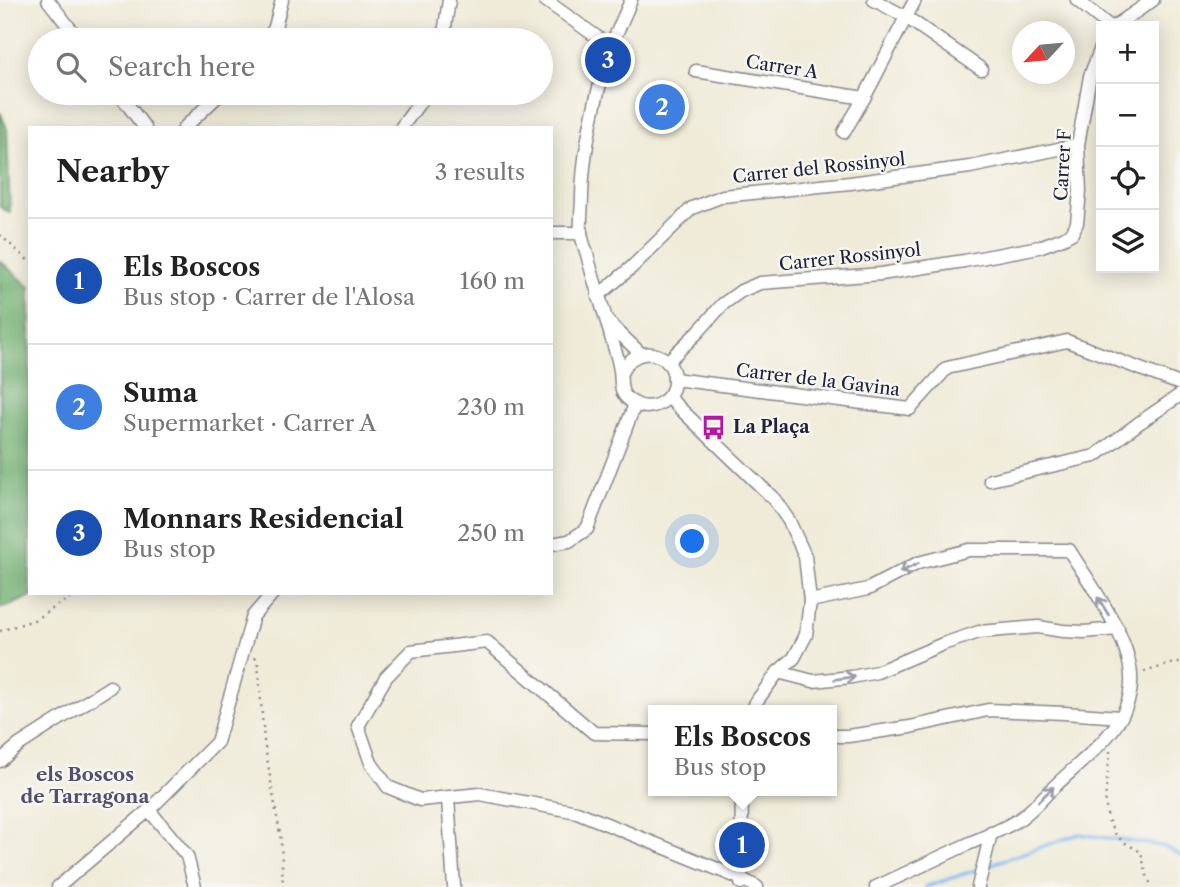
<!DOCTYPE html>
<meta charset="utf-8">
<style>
:root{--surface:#fff;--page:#f2f2f2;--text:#222;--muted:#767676;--line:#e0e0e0;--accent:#ea580c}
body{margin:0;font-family:"Libre Caslon Text",serif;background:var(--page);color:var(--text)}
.controls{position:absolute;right:21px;top:21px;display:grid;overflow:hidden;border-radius:0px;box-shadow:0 4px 18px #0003}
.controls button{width:63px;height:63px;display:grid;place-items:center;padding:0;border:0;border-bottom:2px solid var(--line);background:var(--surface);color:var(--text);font:35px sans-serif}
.compass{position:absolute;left:1012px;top:21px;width:63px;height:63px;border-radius:50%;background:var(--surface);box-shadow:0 4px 18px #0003;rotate:244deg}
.you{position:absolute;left:693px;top:542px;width:24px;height:24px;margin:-18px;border:5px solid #fff;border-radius:50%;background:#1a73e8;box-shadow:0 0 0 10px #1a73e833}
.badge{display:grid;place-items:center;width:46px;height:46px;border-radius:50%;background:var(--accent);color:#fff;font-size:23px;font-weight:700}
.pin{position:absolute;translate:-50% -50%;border:4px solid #fff;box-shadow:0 2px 7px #0006}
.popup{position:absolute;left:648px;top:705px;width:189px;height:91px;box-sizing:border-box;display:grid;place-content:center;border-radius:0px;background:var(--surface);filter:drop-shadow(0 2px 5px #0005);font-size:23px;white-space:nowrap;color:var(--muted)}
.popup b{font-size:26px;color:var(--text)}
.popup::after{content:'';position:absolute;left:50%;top:100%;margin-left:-14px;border:14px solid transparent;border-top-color:var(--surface)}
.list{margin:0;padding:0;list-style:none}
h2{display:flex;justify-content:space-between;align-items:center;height:91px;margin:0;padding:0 28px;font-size:30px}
h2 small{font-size:23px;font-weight:400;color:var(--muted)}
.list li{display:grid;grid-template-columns:46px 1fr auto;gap:21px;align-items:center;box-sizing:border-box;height:126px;padding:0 28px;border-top:2px solid var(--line)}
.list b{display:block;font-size:26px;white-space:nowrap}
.list p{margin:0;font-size:23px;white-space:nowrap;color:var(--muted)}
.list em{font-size:23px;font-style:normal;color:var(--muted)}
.icon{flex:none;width:38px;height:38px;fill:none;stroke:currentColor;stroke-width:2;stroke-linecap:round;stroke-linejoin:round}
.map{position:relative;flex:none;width:1180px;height:887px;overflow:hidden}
.search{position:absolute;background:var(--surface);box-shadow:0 4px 18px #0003;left:28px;top:28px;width:525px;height:77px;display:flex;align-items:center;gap:18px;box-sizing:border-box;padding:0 24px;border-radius:38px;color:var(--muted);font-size:26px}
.panel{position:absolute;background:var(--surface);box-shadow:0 4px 18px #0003;left:28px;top:126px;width:525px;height:469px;border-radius:0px}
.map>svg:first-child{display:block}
.forest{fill:#72b071;stroke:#4a6956;stroke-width:2}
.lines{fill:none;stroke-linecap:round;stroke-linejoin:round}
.stream{stroke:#80b9f0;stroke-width:3.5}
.minor-casing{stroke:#89868a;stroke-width:15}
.path{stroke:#89868a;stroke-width:2.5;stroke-dasharray:2 5;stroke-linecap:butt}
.minor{stroke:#fff;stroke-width:12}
.oneway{stroke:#9c9ca7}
.labels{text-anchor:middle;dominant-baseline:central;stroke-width:5;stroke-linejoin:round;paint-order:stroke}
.street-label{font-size:18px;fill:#22223b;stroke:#f6f6f2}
.poi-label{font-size:18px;font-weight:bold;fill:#22223b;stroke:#f6f6f2;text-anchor:start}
.neighbourhood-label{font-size:19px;font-weight:bold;fill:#534e6e;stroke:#f6f6f2}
</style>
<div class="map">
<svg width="1180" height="887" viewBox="0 0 1180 887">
<rect width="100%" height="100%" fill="#f6f6f2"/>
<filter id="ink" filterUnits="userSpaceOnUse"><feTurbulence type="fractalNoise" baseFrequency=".0143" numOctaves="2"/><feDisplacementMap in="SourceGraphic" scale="14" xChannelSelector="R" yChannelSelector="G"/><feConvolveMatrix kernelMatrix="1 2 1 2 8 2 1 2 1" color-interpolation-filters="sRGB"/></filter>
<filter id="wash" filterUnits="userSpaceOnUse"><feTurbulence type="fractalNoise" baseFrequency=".00686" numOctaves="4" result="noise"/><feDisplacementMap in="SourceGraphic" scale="28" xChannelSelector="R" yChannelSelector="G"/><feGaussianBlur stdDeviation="1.57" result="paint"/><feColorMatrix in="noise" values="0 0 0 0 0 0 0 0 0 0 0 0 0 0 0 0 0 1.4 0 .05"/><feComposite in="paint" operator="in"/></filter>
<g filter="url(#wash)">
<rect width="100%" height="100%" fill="#f0ebd8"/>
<g class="forest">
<polygon points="0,112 7,129 10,213 0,207"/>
<polygon points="0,261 30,287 30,593 39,593 9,606 0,608"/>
</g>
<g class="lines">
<g class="stream">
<polyline points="986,866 1079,834 1163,846 1180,855"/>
<polyline points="925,887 979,869"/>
</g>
</g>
</g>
<g filter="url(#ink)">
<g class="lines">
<defs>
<g id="minor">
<polyline points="48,0 79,40"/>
<polyline points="545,0 611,47"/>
<polyline points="874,0 906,17 981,69"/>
<polyline points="1077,0 1109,26"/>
<polyline points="1115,26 1153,0"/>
<polyline points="268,40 275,27 282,0"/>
<polyline points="443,40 449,0"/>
<polyline points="696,71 864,98"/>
<polyline points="119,93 145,128"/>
<polyline points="184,128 221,93"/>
<polyline points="401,128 420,102 425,93"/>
<polyline points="844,132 864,98 915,0"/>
<polyline points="551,233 581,233"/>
<polyline points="598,296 632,267 692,208 723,196 850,183 970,167 1078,145"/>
<polyline points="608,322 641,354"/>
<polyline points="667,362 698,332 723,304 741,291 760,283 881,274 964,261 1039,247 1063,238 1072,233 1077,223 1080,191 1078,145 1090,76 1101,48"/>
<path d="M621,373C638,337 682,356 673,388C668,404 648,412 634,403C618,395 622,385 620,371C619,361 615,350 612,340C605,313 595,286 588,258C586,250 582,241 581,233C580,221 582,207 582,195C583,156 591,118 601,80C605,68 607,55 612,44C618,29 625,15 631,0"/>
<polyline points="674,379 910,409 947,368 1067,341 1180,384"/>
<polyline points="668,397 774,499 789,521 805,556 810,601 806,635 794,658 778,672 756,702 753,710"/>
<polyline points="990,480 1095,456 1139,423 1180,395"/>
<polyline points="551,544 569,541 587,529 635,404"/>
<path d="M810,601L868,589L918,563L969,550H1069C1091,586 1134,641 1131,684C1129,728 1085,757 1056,785C1045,795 1034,808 1021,818C1005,829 986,836 968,844C938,858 907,873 876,887"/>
<polyline points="778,672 813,681 852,677 877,672 943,644 979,632 1038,627 1063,631 1084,632 1118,629"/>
<polyline points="653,734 594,733 487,642 411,651 386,677 358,726 371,763 388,787 420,800 480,794 577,812 742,879 757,887"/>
<polyline points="831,736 848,736 910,727 988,710 1064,713 1121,717"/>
<polyline points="0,761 19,745 110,687"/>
<polyline points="448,798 454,887"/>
<polyline points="149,810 187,856 195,887"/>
<polyline points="741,883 742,791"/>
<polyline points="58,887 149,810 217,742 253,616 273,593"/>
<polyline points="978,887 991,833"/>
</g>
</defs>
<use href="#minor" class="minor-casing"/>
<g class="path">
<polyline points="0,235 30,262"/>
<polyline points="0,631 34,620 78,593"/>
<polyline points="255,657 258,662 264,741 281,840 283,887"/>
<polyline points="1144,672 1174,663 1180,663"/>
<path d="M1110,751C1109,779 1097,813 1118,837C1124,843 1134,848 1141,852L1146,873L1152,887"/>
</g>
<use href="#minor" class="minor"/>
</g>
<defs><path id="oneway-shaft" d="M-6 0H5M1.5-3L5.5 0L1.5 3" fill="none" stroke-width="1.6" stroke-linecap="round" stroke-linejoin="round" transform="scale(1.75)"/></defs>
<g class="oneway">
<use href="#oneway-shaft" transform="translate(909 568) rotate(154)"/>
<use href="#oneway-shaft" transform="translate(1103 606) rotate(-122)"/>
<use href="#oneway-shaft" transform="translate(845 678) rotate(-8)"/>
<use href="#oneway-shaft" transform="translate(1046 794) rotate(-43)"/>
</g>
</g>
<defs>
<symbol id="bus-bare" viewBox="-9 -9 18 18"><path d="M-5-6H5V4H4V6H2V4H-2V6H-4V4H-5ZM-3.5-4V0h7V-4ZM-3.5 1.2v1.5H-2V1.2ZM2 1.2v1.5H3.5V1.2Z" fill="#b5179e" stroke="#f6f6f2" stroke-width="2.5" paint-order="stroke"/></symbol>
</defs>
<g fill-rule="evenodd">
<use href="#bus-bare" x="696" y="410" width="35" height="35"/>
</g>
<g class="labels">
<g class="street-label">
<text transform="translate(782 67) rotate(9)">Carrer A</text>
<text transform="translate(1063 165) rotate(-87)">Carrer F</text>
<text transform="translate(819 168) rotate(-6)">Carrer del Rossinyol</text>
<text transform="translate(850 257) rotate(-6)">Carrer Rossinyol</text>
<text transform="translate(818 380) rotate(7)">Carrer de la Gavina</text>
</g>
<g class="poi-label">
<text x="733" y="427">La Plaça</text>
</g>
<g class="neighbourhood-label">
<text x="85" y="774">els Boscos<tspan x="85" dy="22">de Tarragona</tspan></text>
</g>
</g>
</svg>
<div class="controls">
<button>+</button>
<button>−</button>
<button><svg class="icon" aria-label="locate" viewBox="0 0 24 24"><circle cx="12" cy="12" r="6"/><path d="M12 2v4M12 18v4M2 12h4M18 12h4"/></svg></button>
<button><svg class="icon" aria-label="layers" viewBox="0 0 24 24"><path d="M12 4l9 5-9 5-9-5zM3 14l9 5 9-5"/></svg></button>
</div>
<svg class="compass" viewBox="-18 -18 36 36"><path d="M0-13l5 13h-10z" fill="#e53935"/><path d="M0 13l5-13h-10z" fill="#767676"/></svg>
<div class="you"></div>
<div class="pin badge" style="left:742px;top:845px;background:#1a4fb4">1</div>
<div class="popup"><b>Els Boscos</b>Bus stop</div>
<div class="pin badge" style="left:662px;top:107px;background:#3f7fe0">2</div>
<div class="pin badge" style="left:608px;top:60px;background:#1a4fb4">3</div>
<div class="search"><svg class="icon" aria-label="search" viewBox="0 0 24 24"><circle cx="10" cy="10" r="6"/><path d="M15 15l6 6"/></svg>Search here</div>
<section class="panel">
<h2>Nearby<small>3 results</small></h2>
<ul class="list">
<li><span class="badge" style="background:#1a4fb4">1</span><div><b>Els Boscos</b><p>Bus stop · Carrer de l'Alosa</p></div><em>160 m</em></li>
<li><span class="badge" style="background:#3f7fe0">2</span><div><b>Suma</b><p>Supermarket · Carrer A</p></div><em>230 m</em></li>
<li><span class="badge" style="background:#1a4fb4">3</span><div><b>Monnars Residencial</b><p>Bus stop</p></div><em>250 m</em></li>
</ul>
</section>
</div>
